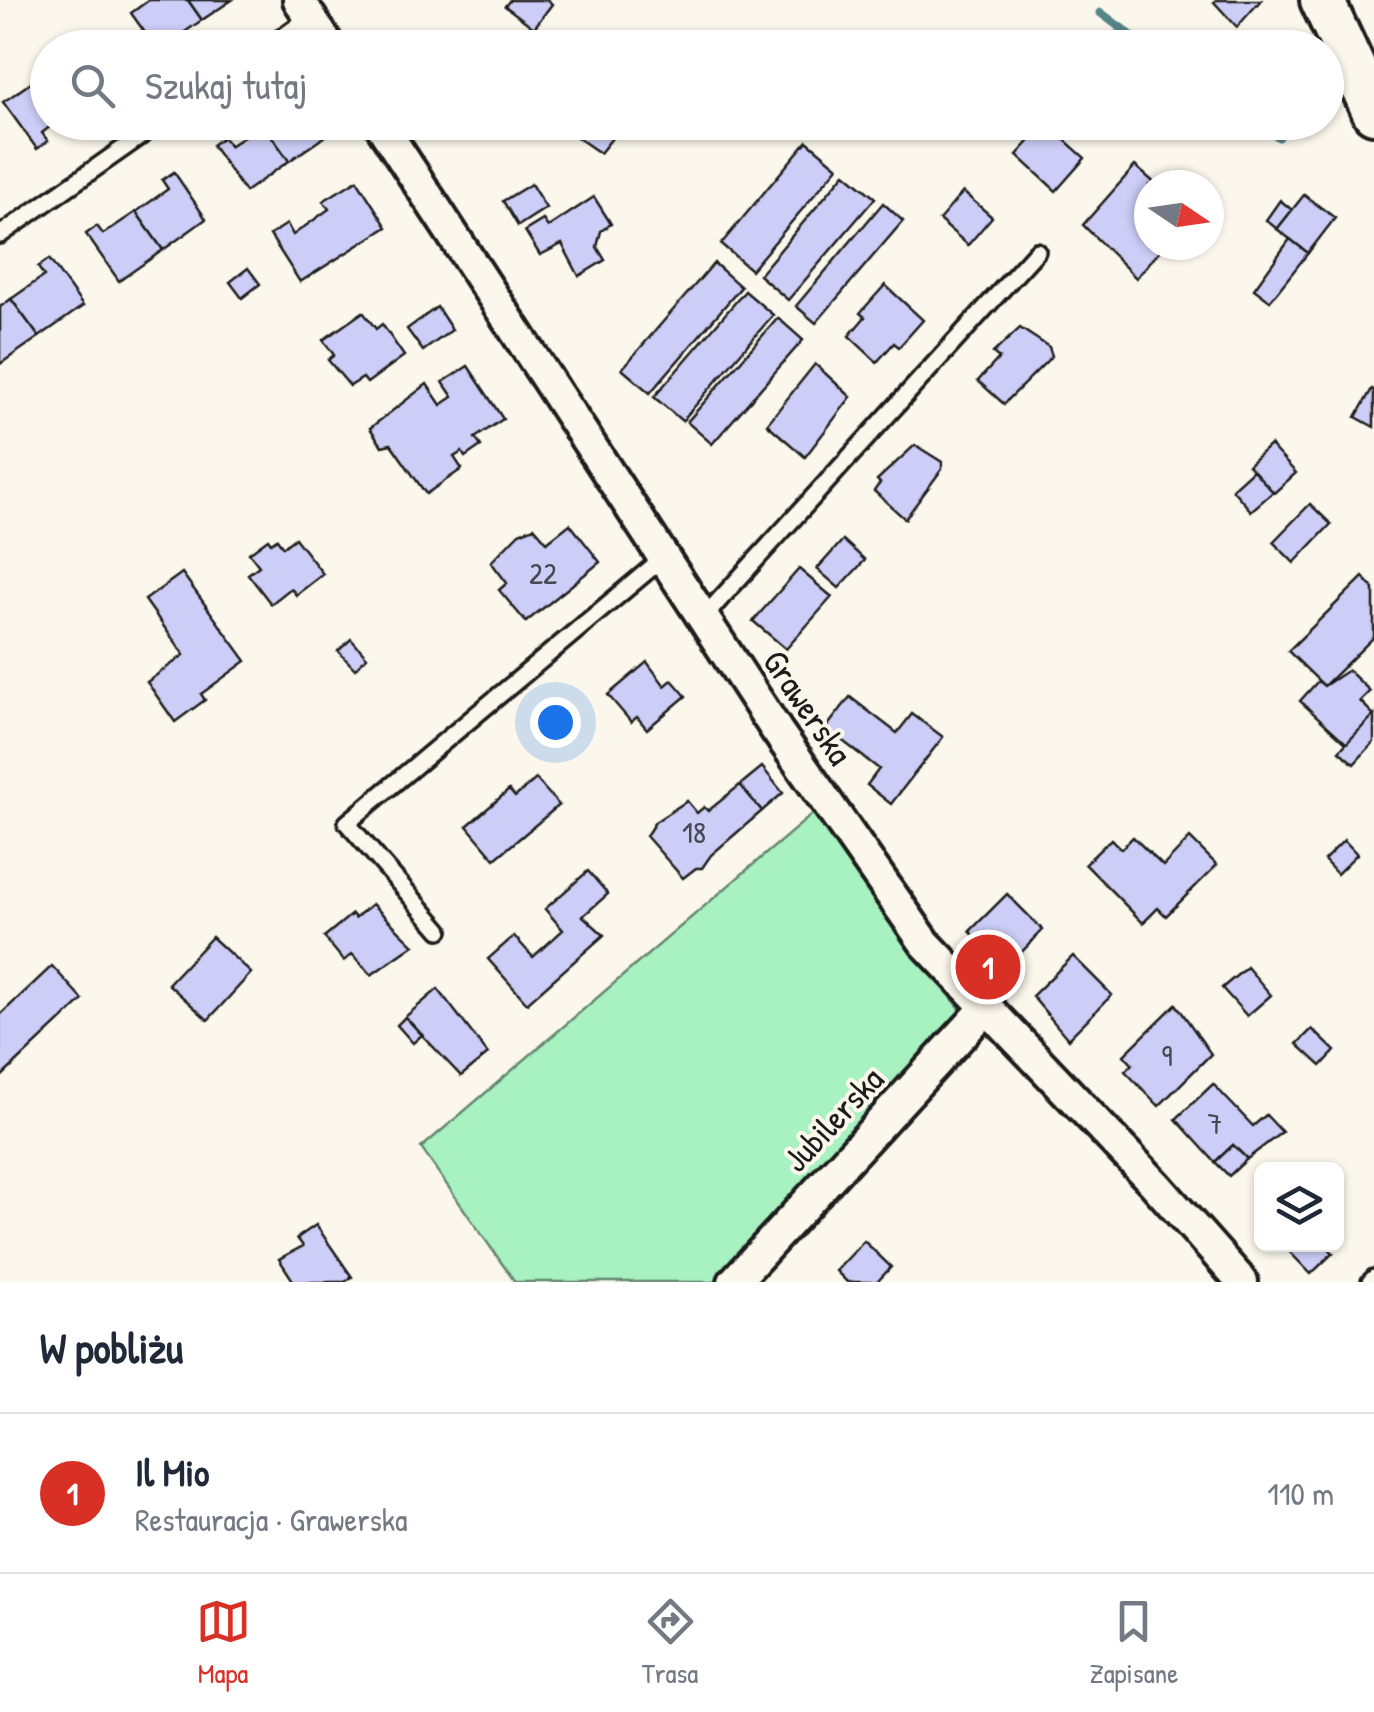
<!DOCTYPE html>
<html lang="pl">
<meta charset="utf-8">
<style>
:root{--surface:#fff;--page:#f2f2f3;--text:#1f2937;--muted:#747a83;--line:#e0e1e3;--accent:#d93025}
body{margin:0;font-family:"Patrick Hand",sans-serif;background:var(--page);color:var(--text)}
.controls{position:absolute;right:30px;bottom:30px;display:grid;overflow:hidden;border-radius:15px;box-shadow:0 2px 8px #0004}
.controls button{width:90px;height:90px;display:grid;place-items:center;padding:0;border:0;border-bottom:2px solid var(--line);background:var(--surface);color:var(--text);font:50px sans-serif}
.compass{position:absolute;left:1134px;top:170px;width:90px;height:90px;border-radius:50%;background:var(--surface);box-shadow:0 2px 8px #0004;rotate:103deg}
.you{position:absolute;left:555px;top:722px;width:35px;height:35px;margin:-25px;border:8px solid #fff;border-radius:50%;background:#1a73e8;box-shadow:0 0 0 15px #1a73e833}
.badge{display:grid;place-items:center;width:65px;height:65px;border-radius:50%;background:var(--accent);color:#fff;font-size:32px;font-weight:700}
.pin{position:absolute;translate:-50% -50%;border:5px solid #fff;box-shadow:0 2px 10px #0006}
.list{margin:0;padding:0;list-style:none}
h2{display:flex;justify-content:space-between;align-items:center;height:130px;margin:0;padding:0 40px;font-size:42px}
h2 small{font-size:32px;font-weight:400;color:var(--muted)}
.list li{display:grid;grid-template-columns:65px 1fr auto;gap:30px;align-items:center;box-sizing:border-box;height:160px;padding:0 40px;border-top:2px solid var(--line)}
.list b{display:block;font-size:38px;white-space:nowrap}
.list p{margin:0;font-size:32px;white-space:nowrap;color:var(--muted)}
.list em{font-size:32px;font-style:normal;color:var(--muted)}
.icon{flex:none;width:55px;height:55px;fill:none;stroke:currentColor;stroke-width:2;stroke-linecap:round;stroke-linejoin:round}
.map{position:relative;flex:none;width:1374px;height:1282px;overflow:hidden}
.search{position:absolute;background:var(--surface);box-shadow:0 2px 8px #0004;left:30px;right:30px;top:30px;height:110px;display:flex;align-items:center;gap:25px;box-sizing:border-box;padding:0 35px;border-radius:55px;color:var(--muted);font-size:38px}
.sheet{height:290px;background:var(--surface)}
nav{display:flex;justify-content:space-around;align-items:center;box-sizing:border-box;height:140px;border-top:2px solid var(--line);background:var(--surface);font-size:28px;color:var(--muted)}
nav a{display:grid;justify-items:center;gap:5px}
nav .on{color:var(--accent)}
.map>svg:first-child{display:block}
.green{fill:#a8f1c0;stroke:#62866e;stroke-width:2.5}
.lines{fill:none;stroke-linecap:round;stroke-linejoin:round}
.stream{stroke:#548589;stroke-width:9}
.building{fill:#cdcef7;stroke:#1c1c1c;stroke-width:2.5}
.lane-casing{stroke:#1c1c1c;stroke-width:22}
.street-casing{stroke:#1c1c1c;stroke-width:38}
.secondary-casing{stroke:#1c1c1c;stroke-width:50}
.lane{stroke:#fbf7ec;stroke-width:15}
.street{stroke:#fbf7ec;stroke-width:30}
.secondary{stroke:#fbf7ec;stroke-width:42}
.labels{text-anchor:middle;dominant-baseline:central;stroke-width:8;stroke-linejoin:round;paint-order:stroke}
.number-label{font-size:30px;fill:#484853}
.street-label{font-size:35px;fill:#1c1c1c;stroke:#fbf7ec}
</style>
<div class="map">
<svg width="1374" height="1282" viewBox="0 0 1374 1282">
<rect width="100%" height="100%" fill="#fbf7ec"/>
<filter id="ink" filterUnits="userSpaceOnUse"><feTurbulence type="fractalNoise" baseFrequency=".01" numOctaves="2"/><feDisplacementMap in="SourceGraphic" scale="20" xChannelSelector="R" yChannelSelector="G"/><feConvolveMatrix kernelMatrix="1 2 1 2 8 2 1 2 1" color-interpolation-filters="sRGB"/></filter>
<g filter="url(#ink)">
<polygon class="green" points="816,811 899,933 963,1012 715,1282 515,1282 421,1148"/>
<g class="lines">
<g class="stream">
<polyline points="1101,13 1148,48"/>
<polyline points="1258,122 1279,137"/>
</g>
</g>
<g class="building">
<polygon points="149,0 188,0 202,20 169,43 172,48 156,48 131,13"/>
<polygon points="188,0 232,0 202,20"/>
<polygon points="510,0 548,0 552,4 534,28 505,6"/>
<polygon points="1261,0 1237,27 1214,2 1216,0"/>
<polygon points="48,71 48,122 56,122 42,133 48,141 37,149 3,102"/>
<polygon points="327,122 333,131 289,161 262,123"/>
<polygon points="570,122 625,122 600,153 565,129"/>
<polygon points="262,123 289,161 245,192 212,145 223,137 230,146"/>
<polygon points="1046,123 1085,158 1056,191 1017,155"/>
<polygon points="807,141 838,167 751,270 721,244"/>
<polygon points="1135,166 1157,185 1149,185 1149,245 1165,245 1136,278 1083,225"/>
<polygon points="174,172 206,219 163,250 136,212 168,189 162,180"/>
<polygon points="845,173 875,198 788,300 759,275"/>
<polygon points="357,180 387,227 300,282 270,235 287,224 293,235 329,209 323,201"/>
<polygon points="531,184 546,208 518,226 503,201"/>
<polygon points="963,192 992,217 968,245 939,220"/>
<polygon points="1304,195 1335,218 1308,253 1277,229"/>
<polygon points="594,197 611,224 601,231 597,247 605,260 579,276 562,244 540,255 525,231 543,220 548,227"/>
<polygon points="1280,200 1292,210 1277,229 1266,220"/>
<polygon points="883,203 903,221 816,323 796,306"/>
<polygon points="136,212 163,250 119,281 86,234 97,226 103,234"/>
<polygon points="1290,239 1308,253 1270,301 1254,289"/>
<polygon points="49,259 83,306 39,337 11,299 44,276 38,267"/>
<polygon points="714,263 741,287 650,393 622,369"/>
<polygon points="248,268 260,284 242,298 230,282"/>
<polygon points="885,285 923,320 899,347 894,343 877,362 849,336 865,317 860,313"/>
<polygon points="745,291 773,315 682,421 654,397"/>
<polygon points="11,299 39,337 0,364 0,307"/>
<polygon points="437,307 452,330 423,351 407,329"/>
<polygon points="363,312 376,329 382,324 404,356 367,383 363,378 350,386 328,360 334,355 323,340"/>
<polygon points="778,318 803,340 712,444 687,422"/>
<polygon points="1020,328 1049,347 1052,356 1004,404 978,381 999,358 993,353"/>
<polygon points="815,364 851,397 805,457 767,424"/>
<polygon points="468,366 503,419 475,438 481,446 465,457 462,452 454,457 462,469 426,494 391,444 382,446 370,428 427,384 441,405 453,397 443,382"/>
<polygon points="1372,389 1374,390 1374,427 1356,417"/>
<polygon points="915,445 942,462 942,469 905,519 874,491 880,483 877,480"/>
<polygon points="1270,445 1296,473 1274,493 1248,465"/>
<polygon points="1253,470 1273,492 1251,511 1232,489"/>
<polygon points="1310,504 1331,524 1294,563 1273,542"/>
<polygon points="570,524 600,562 526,622 499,590 507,583 491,562 519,533 534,527 547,542"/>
<polygon points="295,538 323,574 296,595 291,588 271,604 248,574 259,566 249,553 268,539 271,543 277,539 283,547"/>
<polygon points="843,540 865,560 839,588 817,569"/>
<polygon points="799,569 832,597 786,649 753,621"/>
<polygon points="182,573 246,661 201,694 205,700 175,722 147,682 184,655 145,600"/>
<polygon points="1363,577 1374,589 1374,637 1324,686 1288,651"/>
<polygon points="351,639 367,657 355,669 338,651"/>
<polygon points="647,662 665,686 672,680 686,696 647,729 637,717 631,722 608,695"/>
<polygon points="1348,670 1370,691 1360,701 1374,715 1347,744 1300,701 1318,681 1324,686"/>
<polygon points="850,697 897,733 912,714 943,737 891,804 867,785 879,769 826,728"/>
<polygon points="1374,715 1374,742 1354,764 1339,751"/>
<polygon points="762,767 783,793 762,811 740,785"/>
<polygon points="536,779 559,805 495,859 467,826 509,790 515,797"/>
<polygon points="740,785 762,811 711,855 702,868 696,868 683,878 646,836 655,822 687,801 697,813 704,807 708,811"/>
<polygon points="1133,837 1163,866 1190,838 1217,865 1166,916 1158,908 1143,923 1085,864 1111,839 1121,849"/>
<polygon points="1344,840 1357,854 1337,874 1324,860"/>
<polygon points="588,871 608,894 583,916 604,935 527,1003 488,959 514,936 533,957 563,930 545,909"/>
<polygon points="1007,894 1043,930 1004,970 970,931"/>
<polygon points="372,904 414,945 371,975 352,954 344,961 324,937 352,914 355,918"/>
<polygon points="212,937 251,973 208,1020 168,984"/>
<polygon points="1073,956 1112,995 1068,1039 1032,996"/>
<polygon points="52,966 83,1000 0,1078 0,1015"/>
<polygon points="1247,967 1271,995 1247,1016 1222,988"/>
<polygon points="438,989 488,1054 461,1076 405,1017"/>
<polygon points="1176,1004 1211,1054 1159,1106 1125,1071 1132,1064 1124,1055"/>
<polygon points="405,1017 422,1035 413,1043 397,1025"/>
<polygon points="1312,1029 1335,1051 1321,1066 1297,1044"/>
<polygon points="1213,1084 1253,1126 1266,1115 1282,1132 1247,1159 1233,1145 1215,1162 1176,1119"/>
<polygon points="1233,1145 1247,1159 1229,1176 1215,1162"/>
<polygon points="316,1225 352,1277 345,1282 294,1282 279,1259 303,1246 297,1238"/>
<polygon points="864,1241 891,1267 877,1282 847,1282 836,1271"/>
<polygon points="1282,1244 1325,1244 1333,1253 1311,1274"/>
</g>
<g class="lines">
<defs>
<g id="lane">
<polyline points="267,48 310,17"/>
<polyline points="0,235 161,122"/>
<polyline points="703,618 1037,251"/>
<polyline points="440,930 347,823 663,558"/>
<polyline points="1370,1282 1374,1278"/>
</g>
<g id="street">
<polyline points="299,0 330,48"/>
<polyline points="379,122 777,731 925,943 1155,1184 1242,1282"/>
<polyline points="734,1282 987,1007"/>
</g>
<polyline id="secondary" points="1322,0 1374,112"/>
</defs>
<use href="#lane" class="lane-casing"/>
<use href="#street" class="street-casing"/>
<use href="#secondary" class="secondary-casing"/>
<use href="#lane" class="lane"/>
<use href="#street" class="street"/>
<use href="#secondary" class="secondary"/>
</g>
</g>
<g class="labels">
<g class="number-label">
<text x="543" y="573">22</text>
<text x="694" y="832">18</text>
<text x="1167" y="1055">9</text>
<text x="1215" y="1123">7</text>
</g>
<g class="street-label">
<text transform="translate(808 707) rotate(56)">Grawerska</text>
<text transform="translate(833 1119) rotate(-47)">Jubilerska</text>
</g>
</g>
</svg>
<div class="controls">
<button><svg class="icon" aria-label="layers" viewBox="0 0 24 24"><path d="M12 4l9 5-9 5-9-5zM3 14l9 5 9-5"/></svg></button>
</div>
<svg class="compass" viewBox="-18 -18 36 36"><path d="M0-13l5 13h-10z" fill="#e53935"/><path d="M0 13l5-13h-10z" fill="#747a83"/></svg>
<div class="you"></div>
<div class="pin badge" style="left:988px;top:967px">1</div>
<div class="search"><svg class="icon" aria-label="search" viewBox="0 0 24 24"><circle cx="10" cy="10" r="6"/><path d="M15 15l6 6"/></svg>Szukaj tutaj</div>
</div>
<section class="sheet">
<h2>W pobliżu<small></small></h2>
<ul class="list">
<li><span class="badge">1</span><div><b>Il Mio</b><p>Restauracja · Grawerska</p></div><em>110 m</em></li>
</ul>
</section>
<nav>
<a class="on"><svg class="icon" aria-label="map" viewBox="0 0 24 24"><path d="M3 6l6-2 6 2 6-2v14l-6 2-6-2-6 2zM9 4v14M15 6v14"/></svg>Mapa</a>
<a><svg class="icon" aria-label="directions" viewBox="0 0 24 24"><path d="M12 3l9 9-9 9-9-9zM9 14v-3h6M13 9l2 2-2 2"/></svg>Trasa</a>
<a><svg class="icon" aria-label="saved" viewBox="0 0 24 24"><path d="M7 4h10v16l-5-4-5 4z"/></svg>Zapisane</a>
</nav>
